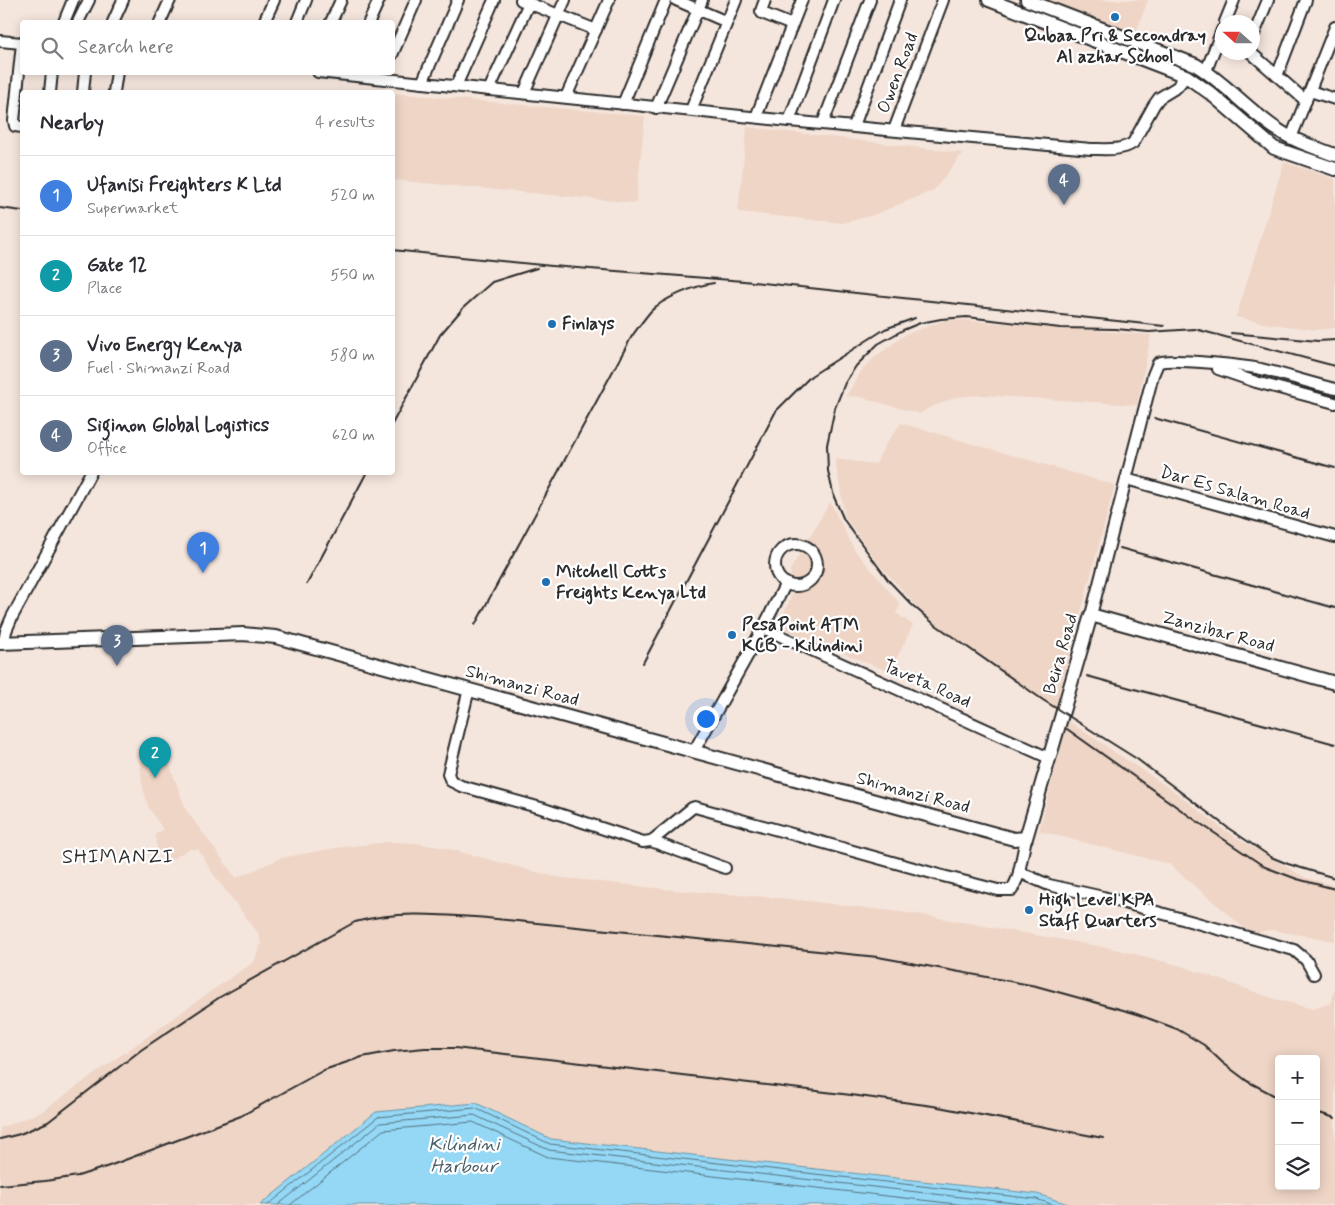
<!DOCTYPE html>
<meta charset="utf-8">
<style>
:root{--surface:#fff;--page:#f7f7f7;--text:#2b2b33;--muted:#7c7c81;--line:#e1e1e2;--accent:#1f6fb2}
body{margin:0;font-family:Mynerve,sans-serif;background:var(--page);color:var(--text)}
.controls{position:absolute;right:15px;bottom:15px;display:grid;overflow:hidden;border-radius:5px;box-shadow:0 2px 12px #0003}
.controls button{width:45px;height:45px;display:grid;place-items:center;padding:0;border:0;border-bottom:1px solid var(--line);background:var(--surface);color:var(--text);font:25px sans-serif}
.compass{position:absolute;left:1215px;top:15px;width:45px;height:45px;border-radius:50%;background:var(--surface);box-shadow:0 2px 12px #0003;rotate:291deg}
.you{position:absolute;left:705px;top:718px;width:18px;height:18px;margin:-12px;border:4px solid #fff;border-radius:50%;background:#1a73e8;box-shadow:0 0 0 8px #1a73e833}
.badge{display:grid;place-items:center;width:32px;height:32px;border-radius:50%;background:var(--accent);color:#fff;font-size:16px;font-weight:700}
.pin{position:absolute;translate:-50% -41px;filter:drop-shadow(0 1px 2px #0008)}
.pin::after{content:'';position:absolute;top:26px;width:18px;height:15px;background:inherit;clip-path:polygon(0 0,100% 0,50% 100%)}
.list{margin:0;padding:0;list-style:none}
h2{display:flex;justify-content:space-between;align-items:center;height:65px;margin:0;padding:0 20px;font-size:21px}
h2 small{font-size:16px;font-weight:400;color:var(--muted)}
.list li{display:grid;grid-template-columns:32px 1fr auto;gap:15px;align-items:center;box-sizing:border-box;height:80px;padding:0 20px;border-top:1px solid var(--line)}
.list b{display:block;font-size:19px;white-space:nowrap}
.list p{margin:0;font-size:16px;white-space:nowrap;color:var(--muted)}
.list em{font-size:16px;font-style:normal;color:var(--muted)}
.icon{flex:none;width:28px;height:28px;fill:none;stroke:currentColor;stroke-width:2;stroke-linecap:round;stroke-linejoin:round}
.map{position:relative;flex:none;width:1335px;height:1205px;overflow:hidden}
.search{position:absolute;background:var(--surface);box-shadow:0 2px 12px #0003;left:20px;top:20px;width:375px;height:55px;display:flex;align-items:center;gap:12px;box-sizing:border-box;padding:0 18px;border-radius:5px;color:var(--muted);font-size:19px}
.panel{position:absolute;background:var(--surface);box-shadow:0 2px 12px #0003;left:20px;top:90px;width:375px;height:385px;border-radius:5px}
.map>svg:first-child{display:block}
.built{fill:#eed5c6;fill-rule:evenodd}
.water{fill:#94d8f6;stroke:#6a93a5}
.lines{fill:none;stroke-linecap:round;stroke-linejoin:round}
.shore{stroke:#55707c;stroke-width:1}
.minor-casing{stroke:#2b2b2b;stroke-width:14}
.major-casing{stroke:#2b2b2b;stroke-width:16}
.minor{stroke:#fff;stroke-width:10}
.major{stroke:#fff;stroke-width:12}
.rail{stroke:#2b2b2b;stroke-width:2}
.poi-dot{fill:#1f6fb2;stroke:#fff;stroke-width:2}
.labels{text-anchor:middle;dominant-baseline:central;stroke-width:4.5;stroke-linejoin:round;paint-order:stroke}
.poi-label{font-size:18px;font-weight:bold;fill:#2b2b2b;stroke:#fff;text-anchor:start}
.street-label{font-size:18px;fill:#2b2b2b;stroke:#fff}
.water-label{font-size:19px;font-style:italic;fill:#4a5f68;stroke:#fff}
.quarter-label{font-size:20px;letter-spacing:1px;fill:#2b2b2b;stroke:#fff}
</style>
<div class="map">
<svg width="1335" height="1205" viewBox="0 0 1335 1205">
<rect width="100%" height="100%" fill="#f5e6dd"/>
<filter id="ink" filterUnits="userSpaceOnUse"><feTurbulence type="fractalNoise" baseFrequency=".02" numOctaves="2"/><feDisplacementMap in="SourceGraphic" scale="10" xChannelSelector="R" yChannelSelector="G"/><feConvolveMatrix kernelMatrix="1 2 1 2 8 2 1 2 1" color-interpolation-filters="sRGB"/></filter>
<g filter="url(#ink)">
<g class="built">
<polygon points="1043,0 1148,0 1135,35"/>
<polygon points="393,93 645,116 636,203 393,180"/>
<polygon points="747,127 856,140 963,153 934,190 874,215 843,223 738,212"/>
<polygon points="1284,162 1335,179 1335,328 1315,330 1264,323 1236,317"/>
<polygon points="949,319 1151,335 1137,405 981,395 957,397 929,408 920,414 860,397 846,396 862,370 874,358 906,334"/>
<polygon points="901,423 1115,485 1055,709 941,629 918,608 878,563 845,517 835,459 876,464 885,445"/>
<polygon points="830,502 854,549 901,605 896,613 913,625 890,672 786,630 783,615 794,590 790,570"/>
<polygon points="1068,721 1175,792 1224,830 1304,877 1335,886 1335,941 1272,930 1250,933 1169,864 1039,831"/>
<path d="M166,744L169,763L186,810L236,878L281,858L335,848L389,842L415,843L445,848L556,877L674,890L781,898L917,914L1115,949L1182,966L1275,999L1313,1009L1331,1003L1335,986V1205H0V1128L41,1112L224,982L254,962L261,943L258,933L211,871L198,849H189L171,860L157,849L155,834L163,830L148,806L142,784L139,746ZM1279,1059H1316V1186H1279Z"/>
</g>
<polygon class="water" points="476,1103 551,1139 1037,1194 1071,1205 260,1205 376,1112"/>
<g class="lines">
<g class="shore">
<polyline points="268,1205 378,1117 475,1108 550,1144 1036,1199 1054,1205"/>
<polyline points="278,1205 380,1123 474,1115 549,1150 1031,1205"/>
<polyline points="290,1205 383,1130 473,1122 548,1157 965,1205"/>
</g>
<defs>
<g id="minor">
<polyline points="521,0 596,30"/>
<polyline points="676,0 727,22"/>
<polyline points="765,0 761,11 762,13 792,25"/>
<polyline points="64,22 73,0"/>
<polyline points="78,22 89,0"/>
<polyline points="113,22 123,0"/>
<polyline points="160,22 170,0"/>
<polyline points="264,22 274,0"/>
<polyline points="297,22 306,0"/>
<polyline points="331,22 341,0"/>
<polyline points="369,22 379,0"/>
<polyline points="1225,22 1234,0"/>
<polyline points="1252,39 1268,0"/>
<polyline points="0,41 22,43"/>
<polyline points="22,43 14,121 15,126 22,127"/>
<polyline points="1250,52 1306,101"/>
<polyline points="392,55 416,0"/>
<polyline points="1206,71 1222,30"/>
<path d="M318,72L789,121L1091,149C1105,149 1121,151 1133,143L1154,105L1159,98L1177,87L1186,76"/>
<polyline points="1277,76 1306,0"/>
<polyline points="422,83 458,0"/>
<polyline points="456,86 494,0"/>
<polyline points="489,90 529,3"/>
<polyline points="1310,91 1335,99"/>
<polyline points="50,92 52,72"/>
<polyline points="83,92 85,72"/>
<polyline points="114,92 117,72"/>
<polyline points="524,93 565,0"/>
<polyline points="566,97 609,0"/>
<polyline points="623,104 666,0"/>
<polyline points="656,108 702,0"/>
<polyline points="691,110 736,0"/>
<polyline points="756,117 802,0"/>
<polyline points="789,121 834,0"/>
<polyline points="823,123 870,0"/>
<polyline points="854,126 900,0"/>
<polyline points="894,130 943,0"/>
<polyline points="1291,138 1335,27"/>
<polyline points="1218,369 1256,382 1335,403"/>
<polyline points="1126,479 1335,537"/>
<circle cx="796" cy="565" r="21"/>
<path d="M1091,615L1153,375L1158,363C1168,357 1246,366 1261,369C1286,375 1310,383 1335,389"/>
<polyline points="763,628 1049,758"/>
<polyline points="4,642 6,631 12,617 91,472"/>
<polyline points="469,689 448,774 451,781 461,786 541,808 643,842 651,841 654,839 692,808 695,807 939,875 998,890 1012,890 1018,877 1026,838"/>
<polyline points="694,751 763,628 786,583"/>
<polyline points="651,841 725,868"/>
<polyline points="1019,872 1049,885 1103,897 1294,950 1306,960 1314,974"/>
</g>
<g id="major">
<polyline points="989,0 1186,76 1210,93 1274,148 1335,169"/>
<path d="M1027,0L1196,65C1225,83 1247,109 1275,128C1293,141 1314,147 1335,155"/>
<polyline points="0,643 243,634 276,637 1014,839 1026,838 1091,615 1335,683"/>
</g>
</defs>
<use href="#minor" class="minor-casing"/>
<use href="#major" class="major-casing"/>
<use href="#minor" class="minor"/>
<use href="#major" class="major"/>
<g class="rail">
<polyline points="0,208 22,211"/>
<polyline points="392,250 552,266 744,281 1164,326"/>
<polyline points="1231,333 1318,341 1335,340"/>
<polyline points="1335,366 1195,329 1149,332 1116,329 1060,328 967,317 941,319 920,323 903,330 878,344 856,366 845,383 835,408 827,445 828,471 834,497 844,520 888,580 911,604 933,623 1043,700 1137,759 1228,828 1271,857 1288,864 1335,878"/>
<polyline points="1154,418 1335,468"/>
<polyline points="392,424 440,335 463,308 492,282 537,268"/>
<polyline points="1120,548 1335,608"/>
<polyline points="307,584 367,472"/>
<path d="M475,625L632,336C638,328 644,319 651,311C663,298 697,285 714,283"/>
<polyline points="643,663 776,411 811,376 885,329 915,318"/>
<polyline points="1087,676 1335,744"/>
<polyline points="1067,729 1198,822 1265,867 1297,879 1335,889"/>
<polyline points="1316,1112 1335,1118"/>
<path d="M0,1139L20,1134L48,1122L141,1050L220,997L355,922C398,910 444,915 487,918L878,957L1036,986L1134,1013L1177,1029L1204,1045L1223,1063L1247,1081L1279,1098"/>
<polyline points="0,1185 45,1181 78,1176 109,1166 241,1116 324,1070 362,1057 394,1051 425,1048 455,1048 851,1095 933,1106 1103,1138"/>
</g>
</g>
</g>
<g class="poi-dot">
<circle cx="1115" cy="17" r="5"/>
<circle cx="552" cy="324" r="5"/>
<circle cx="546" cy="582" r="5"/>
<circle cx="732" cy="635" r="5"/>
<circle cx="1029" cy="910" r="5"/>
</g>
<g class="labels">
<g class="poi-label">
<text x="1115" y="36" text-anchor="middle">Qubaa Pri &amp; Secondray<tspan x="1115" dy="21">Al azhar School</tspan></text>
<text x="562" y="324">Finlays</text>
<text x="556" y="572">Mitchell Cotts<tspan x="556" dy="21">Freights Kenya Ltd</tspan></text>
<text x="742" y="625">PesaPoint ATM<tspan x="742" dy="21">KCB - Kilindini</tspan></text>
<text x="1039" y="900">High Level KPA<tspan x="1039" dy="21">Staff Quarters</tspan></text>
</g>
<g class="street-label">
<text transform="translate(898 73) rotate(-69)">Owen Road</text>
<text transform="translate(1235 493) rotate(16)">Dar Es Salam Road</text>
<text transform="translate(1218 632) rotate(15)">Zanzibar Road</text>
<text transform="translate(1061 654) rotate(-74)">Beira Road</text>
<text transform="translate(927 684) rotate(24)">Taveta Road</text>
<text transform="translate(522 686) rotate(15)">Shimanzi Road</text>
<text transform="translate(913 793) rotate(15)">Shimanzi Road</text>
</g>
<g class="water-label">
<text x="464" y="1144">Kilindini<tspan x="464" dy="22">Harbour</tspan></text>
</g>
<g class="quarter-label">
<text x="118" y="857">SHIMANZI</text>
</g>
</g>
</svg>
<div class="controls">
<button>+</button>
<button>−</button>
<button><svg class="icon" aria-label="layers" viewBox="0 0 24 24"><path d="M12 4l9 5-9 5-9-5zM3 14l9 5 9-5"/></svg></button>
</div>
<svg class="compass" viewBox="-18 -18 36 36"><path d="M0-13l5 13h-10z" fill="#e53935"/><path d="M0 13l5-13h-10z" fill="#7c7c81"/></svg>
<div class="you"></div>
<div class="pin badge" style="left:203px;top:573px;background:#3f7fe0">1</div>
<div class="pin badge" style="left:155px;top:778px;background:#0f9aa8">2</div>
<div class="pin badge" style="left:117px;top:666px;background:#5c6f8a">3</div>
<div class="pin badge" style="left:1064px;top:205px;background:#5c6f8a">4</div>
<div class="search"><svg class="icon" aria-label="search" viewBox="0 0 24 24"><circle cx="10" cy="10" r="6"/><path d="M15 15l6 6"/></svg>Search here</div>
<section class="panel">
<h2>Nearby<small>4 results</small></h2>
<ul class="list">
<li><span class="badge" style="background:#3f7fe0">1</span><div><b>Ufanisi Freighters K Ltd</b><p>Supermarket</p></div><em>520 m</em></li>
<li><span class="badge" style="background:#0f9aa8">2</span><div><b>Gate 12</b><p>Place</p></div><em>550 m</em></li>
<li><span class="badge" style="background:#5c6f8a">3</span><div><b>Vivo Energy Kenya</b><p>Fuel · Shimanzi Road</p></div><em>580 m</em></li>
<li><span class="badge" style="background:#5c6f8a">4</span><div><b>Siginon Global Logistics</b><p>Office</p></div><em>620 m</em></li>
</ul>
</section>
</div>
